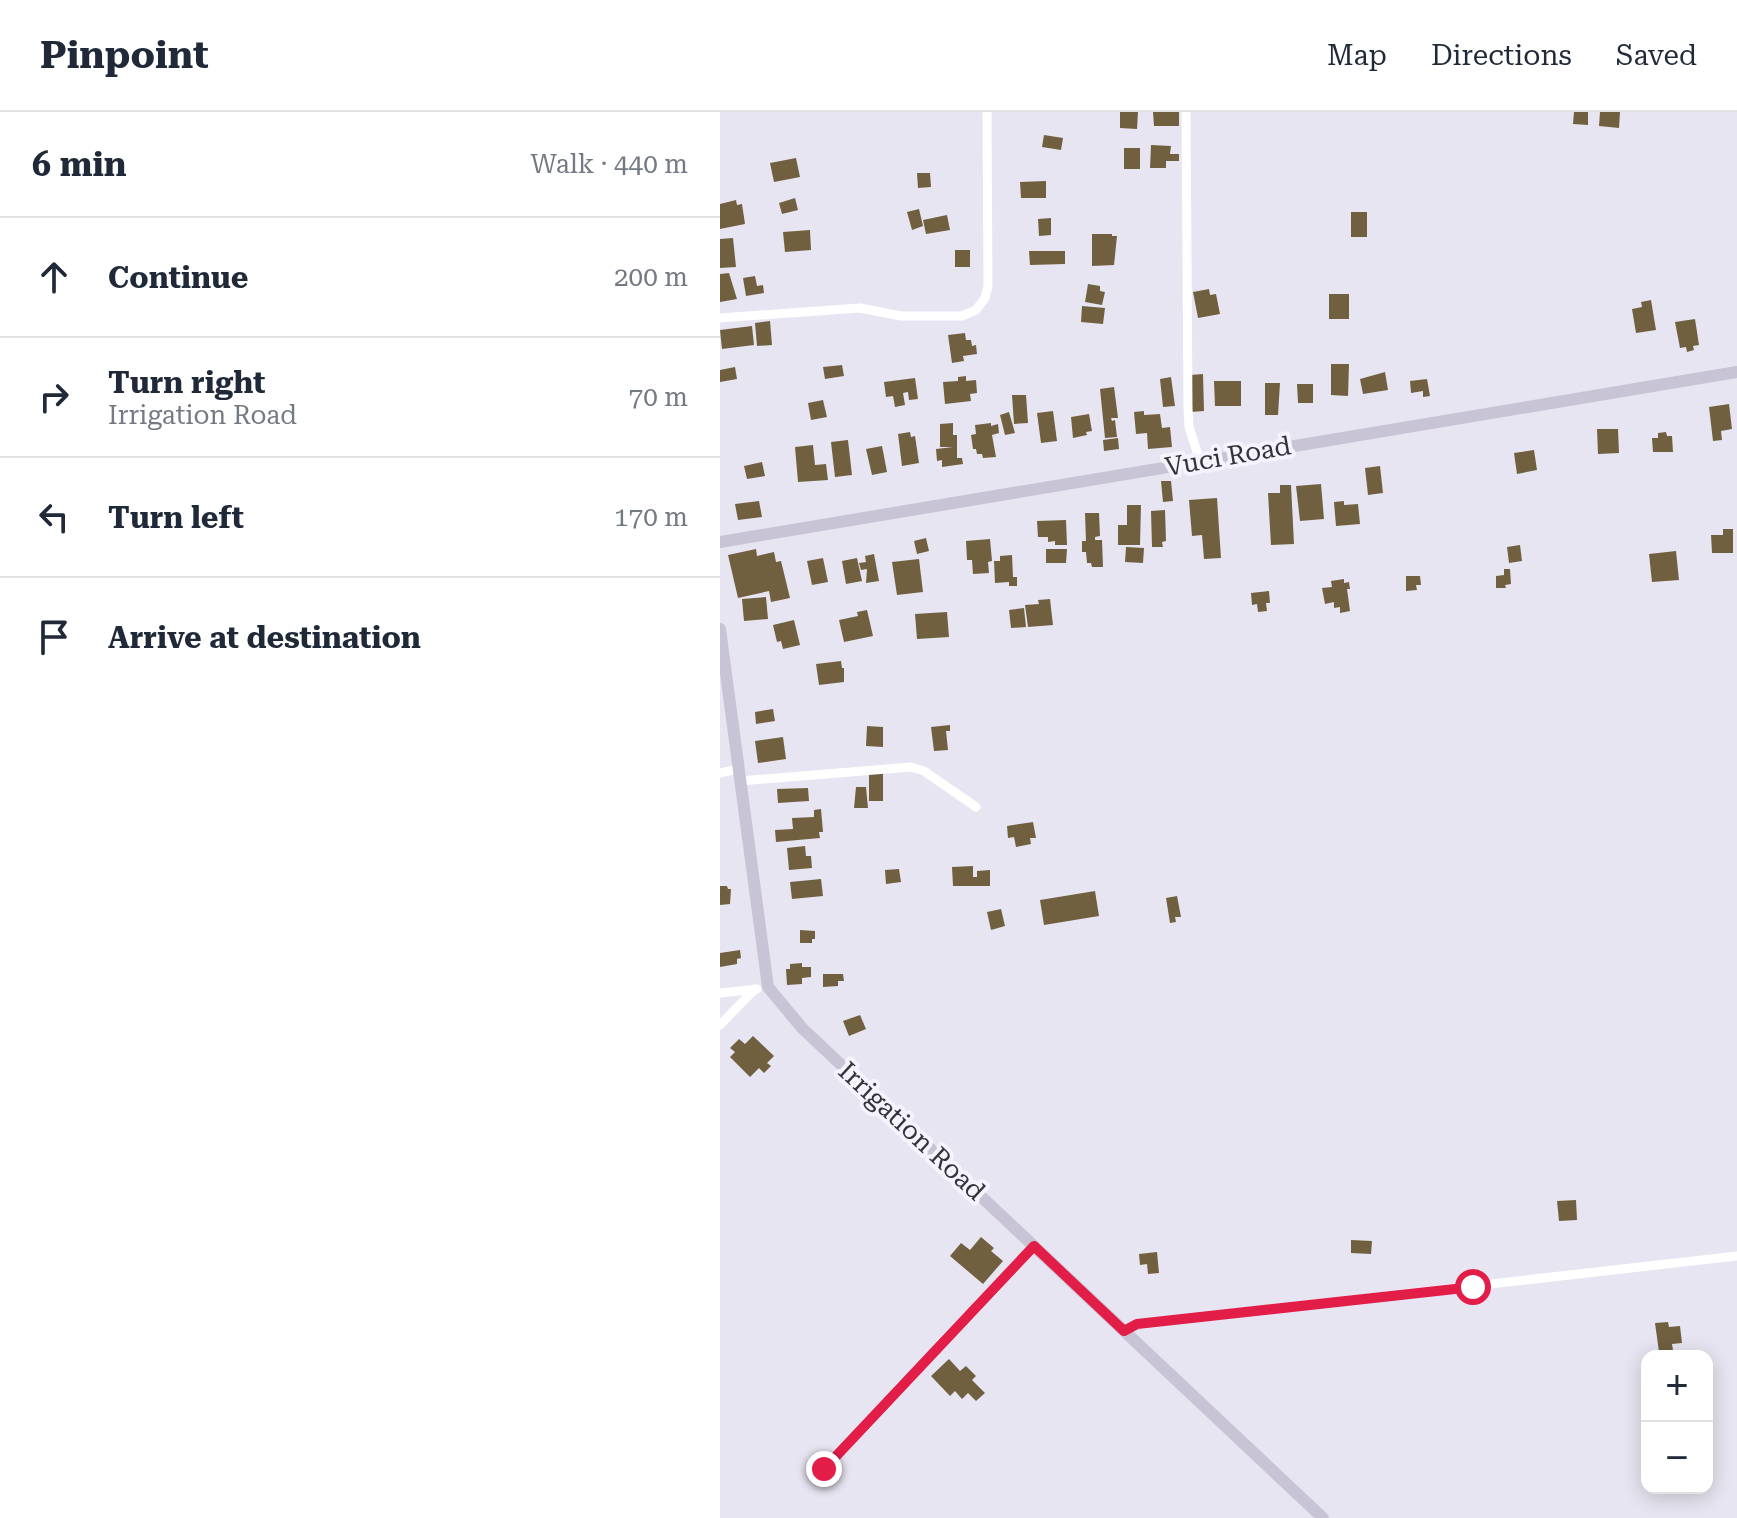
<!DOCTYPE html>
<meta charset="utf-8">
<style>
:root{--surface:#fff;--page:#f2f2f3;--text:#1f2937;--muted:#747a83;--line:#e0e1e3}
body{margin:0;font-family:"Roboto Serif",serif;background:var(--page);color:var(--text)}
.controls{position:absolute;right:24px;bottom:24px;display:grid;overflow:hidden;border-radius:16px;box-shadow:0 4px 20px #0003}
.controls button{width:72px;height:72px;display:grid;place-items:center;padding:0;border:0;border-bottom:2px solid var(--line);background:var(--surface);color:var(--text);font:40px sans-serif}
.stop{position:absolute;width:24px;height:24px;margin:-18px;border:6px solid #e11d48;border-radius:50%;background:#fff}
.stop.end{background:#e11d48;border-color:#fff;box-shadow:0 2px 8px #0008}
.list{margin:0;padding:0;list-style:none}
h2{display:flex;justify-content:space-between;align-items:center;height:104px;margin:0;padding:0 32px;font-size:34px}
h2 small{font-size:26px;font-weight:400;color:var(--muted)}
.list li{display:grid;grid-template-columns:52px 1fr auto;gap:24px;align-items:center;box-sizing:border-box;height:120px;padding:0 32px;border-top:2px solid var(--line)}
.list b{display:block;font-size:30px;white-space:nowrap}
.list p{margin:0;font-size:26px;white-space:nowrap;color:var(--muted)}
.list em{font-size:26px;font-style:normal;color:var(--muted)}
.icon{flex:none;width:44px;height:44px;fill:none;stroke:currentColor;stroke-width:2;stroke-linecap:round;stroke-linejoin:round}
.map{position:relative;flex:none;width:1017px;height:1406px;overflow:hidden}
header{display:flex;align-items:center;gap:48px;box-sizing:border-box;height:112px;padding:0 40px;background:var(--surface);border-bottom:2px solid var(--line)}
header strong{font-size:38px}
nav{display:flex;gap:44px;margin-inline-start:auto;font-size:28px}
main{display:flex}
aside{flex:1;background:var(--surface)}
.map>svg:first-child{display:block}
.building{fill:#716040}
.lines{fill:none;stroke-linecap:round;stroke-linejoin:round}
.lane{stroke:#fff;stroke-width:5}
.street{stroke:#fff;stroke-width:9}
.secondary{stroke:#c8c4d6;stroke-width:12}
.route{stroke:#e11d48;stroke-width:10}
.labels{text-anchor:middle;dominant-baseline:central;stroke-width:8;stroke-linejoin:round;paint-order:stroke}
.street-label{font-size:26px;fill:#343337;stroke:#f4f3fe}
</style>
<header>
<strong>Pinpoint</strong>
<nav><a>Map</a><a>Directions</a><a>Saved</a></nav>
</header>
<main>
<aside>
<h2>6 min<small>Walk · 440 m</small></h2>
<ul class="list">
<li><svg class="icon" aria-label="ahead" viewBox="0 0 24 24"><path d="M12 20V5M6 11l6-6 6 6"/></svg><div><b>Continue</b></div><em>200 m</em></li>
<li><svg class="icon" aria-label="right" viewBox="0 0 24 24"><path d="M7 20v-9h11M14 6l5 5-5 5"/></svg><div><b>Turn right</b><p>Irrigation Road</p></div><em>70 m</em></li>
<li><svg class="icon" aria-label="left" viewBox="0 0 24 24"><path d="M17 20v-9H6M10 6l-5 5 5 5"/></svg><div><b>Turn left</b></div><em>170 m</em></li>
<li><svg class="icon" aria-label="arrive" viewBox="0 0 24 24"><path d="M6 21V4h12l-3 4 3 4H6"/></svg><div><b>Arrive at destination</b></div></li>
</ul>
</aside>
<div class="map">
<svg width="1017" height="1406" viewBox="0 0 1017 1406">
<rect width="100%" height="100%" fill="#e7e5f1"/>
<g class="building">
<polygon points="400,0 418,0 417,17 400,16"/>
<polygon points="433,0 459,0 459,14 434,14"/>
<polygon points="854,0 868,0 868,13 853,12"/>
<polygon points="880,0 900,0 899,16 879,14"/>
<polygon points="324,23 343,26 341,38 322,35"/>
<polygon points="431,33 451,34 450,42 459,42 459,49 446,49 446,56 430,56"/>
<rect x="404" y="36" width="16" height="21"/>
<polygon points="76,46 80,65 54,70 50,51"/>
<polygon points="197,61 210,61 211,75 198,76"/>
<polygon points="326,69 326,86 301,86 300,70"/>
<polygon points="75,86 78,98 62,102 59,91"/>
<polygon points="16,88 17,93 22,92 25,112 0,117 0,92"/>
<polygon points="199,97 203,114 192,118 187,100"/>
<rect x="631" y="100" width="16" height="25"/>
<polygon points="227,103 230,118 206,122 203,108"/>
<polygon points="331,106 331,123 319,124 318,107"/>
<polygon points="90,118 91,138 65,140 63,120"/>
<polygon points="372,122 392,122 392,124 397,124 394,153 372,154"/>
<polygon points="13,126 16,155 0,156 0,127"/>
<rect x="235" y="138" width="15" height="17"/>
<polygon points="309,139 345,139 345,152 310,153"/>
<polygon points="9,161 17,187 0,190 0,162"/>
<polygon points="35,164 37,174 43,173 44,181 26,184 23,166"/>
<polygon points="368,172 380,174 380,179 385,180 382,193 365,190"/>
<polygon points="489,177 490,183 496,182 500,202 478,206 473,180"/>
<rect x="609" y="182" width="20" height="25"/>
<polygon points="931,188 936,218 916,221 912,197 922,195 921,190"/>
<polygon points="362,194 385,196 383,212 361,210"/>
<polygon points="975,207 979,233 973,234 974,238 967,240 966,235 960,236 955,210"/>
<polygon points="50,209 52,233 37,234 35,211"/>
<polygon points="32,214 34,233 2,237 0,218"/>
<polygon points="245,221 246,228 251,228 252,234 256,233 257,242 243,244 244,249 232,251 228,223"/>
<polygon points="611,252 629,252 628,284 611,283"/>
<polygon points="122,253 124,264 105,267 103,255"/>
<polygon points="15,255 17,267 0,270 0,258"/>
<polygon points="665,260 668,278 643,282 640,267"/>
<polygon points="483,262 484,299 471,300 470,263"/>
<polygon points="246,264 246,269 256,268 257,281 250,282 251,289 225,292 223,270 238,269 238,265"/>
<polygon points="451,265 455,294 443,295 440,267"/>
<polygon points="195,266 198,287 189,288 188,280 183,281 185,293 175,295 173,284 166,285 164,270"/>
<polygon points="707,267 710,284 703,285 703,279 691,281 690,269"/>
<polygon points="494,269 521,269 521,294 495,294"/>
<polygon points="545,271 560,271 558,303 545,303"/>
<polygon points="577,272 593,272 593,291 578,291"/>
<polygon points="394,275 398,306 391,306 392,309 395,308 397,325 385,326 380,277"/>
<polygon points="292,283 306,283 308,311 294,312"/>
<polygon points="103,288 107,305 91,308 88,291"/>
<polygon points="1009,292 1012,317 1001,319 1002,328 993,329 989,295"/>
<polygon points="333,299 337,329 321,331 317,301"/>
<polygon points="424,299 424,303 440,302 442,316 450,315 452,335 428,337 427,321 416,322 414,300"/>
<polygon points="289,300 295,321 285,323 280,303"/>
<polygon points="369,302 372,319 366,320 367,323 353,326 351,305"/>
<polygon points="233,311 233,323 237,323 237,346 242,346 243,352 222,355 222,348 217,349 216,337 233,335 220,335 220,312"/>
<polygon points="271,311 271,314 278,312 279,321 272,323 276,345 263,346 262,342 257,342 256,337 253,337 251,323 256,322 255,313"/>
<polygon points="877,317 898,317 899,341 878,342"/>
<polygon points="190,320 191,325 195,324 199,351 182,354 178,322"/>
<polygon points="946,320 947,324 952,324 953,340 933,340 932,326 938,326 938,321"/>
<polygon points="398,326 399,337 384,339 383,328"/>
<polygon points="128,328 132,363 115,365 111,330"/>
<polygon points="93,333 95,353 106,352 108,368 78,370 75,335"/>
<polygon points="162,334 167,360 152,363 146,337"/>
<polygon points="814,338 817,358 797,362 794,341"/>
<polygon points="42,350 45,364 27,367 24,354"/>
<polygon points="660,354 663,381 648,383 645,356"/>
<polygon points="441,369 451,369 453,389 443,390"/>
<polygon points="601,372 604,407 580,409 576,374"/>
<polygon points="560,373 571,373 574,432 551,433 548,381 560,381"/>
<polygon points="497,386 501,446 484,447 482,423 472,424 469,388"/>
<polygon points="39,389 42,405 18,408 15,392"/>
<polygon points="624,389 624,393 638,392 640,412 616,414 614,390"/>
<polygon points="407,393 421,393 420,433 398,433 398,413 407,413"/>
<polygon points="445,398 446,429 442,430 443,435 432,435 431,399"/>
<polygon points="365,401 379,401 380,424 375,425 375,428 382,428 383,455 372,455 371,451 367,451 366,440 362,440 362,429 366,429"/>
<polygon points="346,408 347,433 335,433 335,429 328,430 328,425 318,425 317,409"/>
<polygon points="1003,417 1013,417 1013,441 992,441 991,423 1003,423"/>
<polygon points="206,426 209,439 197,442 194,429"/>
<polygon points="270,427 272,449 268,450 269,461 253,462 252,448 247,448 246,429"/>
<polygon points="800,433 802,449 789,451 787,435"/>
<polygon points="406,435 424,436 423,451 405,450"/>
<polygon points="36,437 37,444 54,440 56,450 61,449 70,486 51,490 49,479 18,486 8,443"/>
<polygon points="326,437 347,437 346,451 326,451"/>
<polygon points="956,439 959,468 932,470 929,442"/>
<polygon points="154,442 159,469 146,471 147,457 141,458 139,451 146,450 145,444"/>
<polygon points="292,443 293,465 297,465 297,474 289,474 289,470 275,471 274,449 280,449 280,444"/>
<polygon points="103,446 108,470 92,473 87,449"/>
<polygon points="137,446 142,469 126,472 122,449"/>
<polygon points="199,447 203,480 177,483 172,450"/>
<polygon points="784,457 790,457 791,472 785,473 786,476 776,476 776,464 784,463"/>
<polygon points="686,464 700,464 701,473 696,473 697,478 686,479"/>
<polygon points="624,467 624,471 629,470 630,477 627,477 630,499 620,501 620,495 614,496 614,490 605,492 602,476 612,475 611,469"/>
<polygon points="549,479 550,491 546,491 547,499 538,500 537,492 532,493 531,481"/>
<polygon points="46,485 48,507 24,509 22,487"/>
<polygon points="330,487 333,513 308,515 305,493 319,492 318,488"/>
<polygon points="304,496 306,515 291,516 289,498"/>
<polygon points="147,498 153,524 124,530 119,508 138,504 137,500"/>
<polygon points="227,500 229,525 197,527 195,502"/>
<polygon points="74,508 80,533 63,537 61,529 57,530 53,513"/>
<polygon points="121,549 122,556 124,556 124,570 99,573 96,552"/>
<polygon points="53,597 55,609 36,612 35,600"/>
<polygon points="230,613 230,619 226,619 228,638 214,639 211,615"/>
<polygon points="147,614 163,615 163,635 146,634"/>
<polygon points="63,625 66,647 38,651 35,629"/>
<rect x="149" y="662" width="14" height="27"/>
<polygon points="136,675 146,675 148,696 134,696"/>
<polygon points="88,676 89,689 58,691 57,677"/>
<polygon points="101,697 103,720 99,720 100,726 56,730 55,718 73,717 72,706 94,705 94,698"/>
<polygon points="313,710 316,726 310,726 311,732 296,735 294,725 288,726 287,714"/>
<polygon points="85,734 86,744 91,744 92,756 69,758 67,736"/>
<polygon points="253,754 253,765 257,765 257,759 270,758 270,774 233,774 232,755"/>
<polygon points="179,757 181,770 166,772 165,758"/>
<polygon points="101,767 103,784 72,787 70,770"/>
<polygon points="0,774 7,774 8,777 11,777 10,792 0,793"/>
<polygon points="375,779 379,804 324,813 320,788"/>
<polygon points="457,784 461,805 455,805 456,810 450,811 446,786"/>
<polygon points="281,797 285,814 271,818 267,800"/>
<polygon points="80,818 95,819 95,827 92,827 92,831 80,831"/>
<polygon points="20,838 21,846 17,847 17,852 0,855 0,841"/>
<polygon points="82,851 82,855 91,855 91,865 82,866 82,872 67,873 66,857 70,857 70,852"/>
<polygon points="103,862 123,862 124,869 118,869 118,874 103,875"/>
<polygon points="140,903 146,917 129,924 123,909"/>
<polygon points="33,924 54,944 47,951 51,954 44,961 39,956 30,965 10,945 15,940 10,936 19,927 25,932"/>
<polygon points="856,1088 857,1108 839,1109 837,1089"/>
<polygon points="261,1125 274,1136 271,1139 283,1149 263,1172 230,1144 241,1131 250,1138"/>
<polygon points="631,1128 652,1129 651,1142 631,1141"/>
<polygon points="437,1140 439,1161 428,1162 427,1152 420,1153 419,1142"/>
<polygon points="948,1210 949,1215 960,1214 962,1231 952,1232 953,1238 939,1240 935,1211"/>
<polygon points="229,1247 240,1259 246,1254 256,1264 252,1268 265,1281 256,1289 248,1281 242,1287 235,1279 230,1284 211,1264"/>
</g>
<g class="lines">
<polyline class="lane" points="104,1357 312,1136"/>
<g class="street">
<polyline points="466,0 468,296 469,315 480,349"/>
<polyline points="0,206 140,196 181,204 242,204 256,198 265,186 268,174 267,0"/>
<polyline points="0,661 18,657"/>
<polyline points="20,669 191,655 204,659 256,695"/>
<polyline points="0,881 37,877"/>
<polyline points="0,913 35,877"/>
<polyline points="404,1219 417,1212 1017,1144"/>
</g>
<g class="secondary">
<polyline points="0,430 1017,260"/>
<polyline points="0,517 48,875 82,916 603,1406"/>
</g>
</g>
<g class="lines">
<polyline class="route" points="104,1357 314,1134 404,1219 417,1212 753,1175"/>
</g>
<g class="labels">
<g class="street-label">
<text transform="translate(508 344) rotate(-10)">Vuci Road</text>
<text transform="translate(192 1019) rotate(43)">Irrigation Road</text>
</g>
</g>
</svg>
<div class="controls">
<button>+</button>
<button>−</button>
</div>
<div class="stop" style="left:753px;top:1175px"></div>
<div class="stop end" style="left:104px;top:1357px"></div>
</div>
</main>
